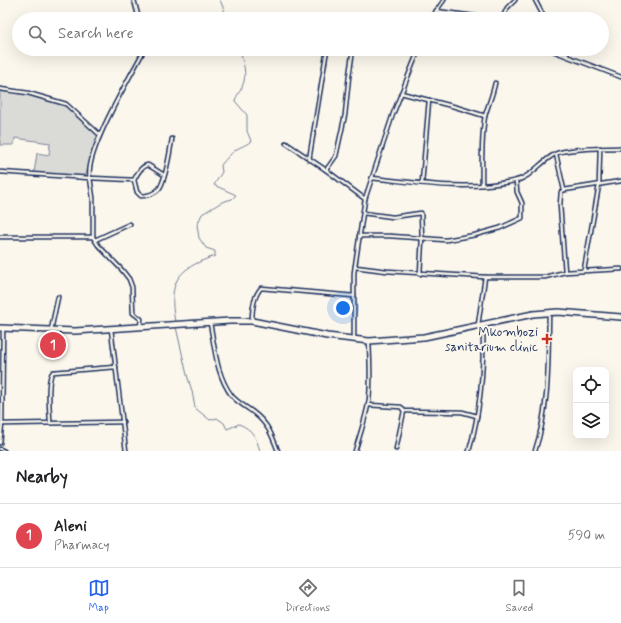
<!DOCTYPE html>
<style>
:root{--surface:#fff;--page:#f2f2f2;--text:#202124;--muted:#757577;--line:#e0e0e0;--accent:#2563eb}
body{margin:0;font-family:Mynerve,sans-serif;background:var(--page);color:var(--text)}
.controls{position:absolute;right:12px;bottom:12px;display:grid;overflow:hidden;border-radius:8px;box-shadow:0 4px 16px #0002}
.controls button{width:36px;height:36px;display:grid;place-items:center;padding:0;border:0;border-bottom:1px solid var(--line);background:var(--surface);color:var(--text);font:20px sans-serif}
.you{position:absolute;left:343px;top:308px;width:14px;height:14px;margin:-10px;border:3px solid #fff;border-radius:50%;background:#1a73e8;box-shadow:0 0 0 6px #1a73e833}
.badge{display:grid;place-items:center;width:26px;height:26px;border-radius:50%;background:var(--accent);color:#fff;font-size:13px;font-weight:700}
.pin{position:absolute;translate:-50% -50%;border:2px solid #fff;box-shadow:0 1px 4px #0006}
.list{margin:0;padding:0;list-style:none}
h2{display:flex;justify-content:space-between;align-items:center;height:52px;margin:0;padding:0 16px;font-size:17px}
h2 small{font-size:13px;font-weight:400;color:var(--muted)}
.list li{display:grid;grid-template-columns:26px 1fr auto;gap:12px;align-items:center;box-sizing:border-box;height:64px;padding:0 16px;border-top:1px solid var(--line)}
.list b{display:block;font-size:15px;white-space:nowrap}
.list p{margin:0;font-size:13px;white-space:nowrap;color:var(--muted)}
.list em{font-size:13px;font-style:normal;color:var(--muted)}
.icon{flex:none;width:22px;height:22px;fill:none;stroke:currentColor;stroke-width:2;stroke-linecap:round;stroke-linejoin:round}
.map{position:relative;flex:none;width:621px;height:451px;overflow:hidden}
.search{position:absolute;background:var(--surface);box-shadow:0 4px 16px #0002;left:12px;right:12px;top:12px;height:44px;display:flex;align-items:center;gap:10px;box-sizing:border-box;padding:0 14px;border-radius:22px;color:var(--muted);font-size:15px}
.sheet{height:116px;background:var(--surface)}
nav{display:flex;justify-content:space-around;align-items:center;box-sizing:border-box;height:56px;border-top:1px solid var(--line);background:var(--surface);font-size:11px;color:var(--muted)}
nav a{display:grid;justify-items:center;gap:2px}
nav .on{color:var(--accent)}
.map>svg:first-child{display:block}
.green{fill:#dadad7;stroke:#7a849a}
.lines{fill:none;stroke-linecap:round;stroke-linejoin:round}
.stream{stroke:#747e96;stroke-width:1}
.street-casing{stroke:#1b2f5e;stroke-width:5.5}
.highway-casing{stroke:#1b2f5e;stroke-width:8}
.street{stroke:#fbf7ec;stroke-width:2.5}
.highway{stroke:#fbf7ec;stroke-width:5}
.poi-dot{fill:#c8321e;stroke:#fbf7ec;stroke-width:1.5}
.labels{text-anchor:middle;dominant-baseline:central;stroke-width:4;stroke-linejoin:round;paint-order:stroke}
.poi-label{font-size:13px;fill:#1b2f5e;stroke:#fbf7ec;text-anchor:end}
</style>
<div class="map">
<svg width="621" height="451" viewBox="0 0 621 451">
<rect width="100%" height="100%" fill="#fbf7ec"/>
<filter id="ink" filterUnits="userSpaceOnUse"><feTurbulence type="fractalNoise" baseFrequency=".025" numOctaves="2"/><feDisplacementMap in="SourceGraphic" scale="8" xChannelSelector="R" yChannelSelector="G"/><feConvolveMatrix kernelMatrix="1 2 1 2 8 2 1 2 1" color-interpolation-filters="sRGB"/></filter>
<g filter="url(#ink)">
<polygon class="green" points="0,90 28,94 65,105 73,111 98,136 85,177 34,173 37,153 49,155 50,143 15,138 14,145 0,145"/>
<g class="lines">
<g class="stream">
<polyline points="220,0 228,19"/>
<path d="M175,322C168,282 176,269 215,256V251L206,248L199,238L197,225L202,214L222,202L232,199L236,195L214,185L222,172L221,165C226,159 231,153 237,149C242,146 247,145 251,141L247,131V115L235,101C237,94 240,92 242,87C248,75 243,60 239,49"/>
<path d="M176,327L187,375L192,391L195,408L210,420L217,418L224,423L227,429L239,424C253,430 256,437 260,451"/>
</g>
<defs>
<g id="street">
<polyline points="134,0 139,19"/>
<polyline points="535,0 545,19"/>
<polyline points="436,11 496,19"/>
<polyline points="432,19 436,11 444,0"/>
<polyline points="502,19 507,8 515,0"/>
<polyline points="402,49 417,54"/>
<polyline points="548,49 621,77"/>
<polyline points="563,49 567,55"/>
<polyline points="0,89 28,93 66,104 100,135"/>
<polyline points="401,93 456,107 485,116"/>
<polyline points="286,143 326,170 365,199"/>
<polyline points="556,154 564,190"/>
<polyline points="309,160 327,49"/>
<polyline points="326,170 336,156 345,115 349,76 353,49"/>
<polyline points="0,172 90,178 93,198 93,237 98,245 122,270 129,279 132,287 133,313 141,319 140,327"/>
<path d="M164,175L148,165C141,166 137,174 134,180L137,192L141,196C148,196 154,194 159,189C166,180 170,151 172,139"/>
<path d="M372,178C420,183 466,191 514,181C531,178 540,162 555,154C567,148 606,148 621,148"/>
<path d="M134,180L90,178C84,154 129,79 142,54"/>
<polyline points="422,183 429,100"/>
<path d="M482,185C482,163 481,138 485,116C488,105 493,94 495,83"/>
<polyline points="363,213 393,217 421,213 422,238 420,274"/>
<polyline points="359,236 390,236 446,240 475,235 500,228 522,218 522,203 517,192 516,181"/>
<polyline points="0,237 93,237"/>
<polyline points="95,240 130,224"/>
<polyline points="355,267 387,271 485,277 545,277 565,272 621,269"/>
<polyline points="584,270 599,185 600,148"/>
<polyline points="565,272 560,205 561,192 564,190 621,181"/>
<path d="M252,321C252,310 253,297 261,288L354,296"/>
<path d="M210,323C215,348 216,375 232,396C238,403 247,407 254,413C268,424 272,435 278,451"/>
<polyline points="478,325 485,277"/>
<polyline points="3,329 2,424 123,422"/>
<polyline points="111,329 126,451"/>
<polyline points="51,330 58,297"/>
<polyline points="354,340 354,273 365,199 393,114 419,49"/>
<polyline points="368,405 401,407 404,411 462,412 477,416"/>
<path d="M50,423C50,412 46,379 53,372L116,367"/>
<polyline points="0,443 2,424 0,424"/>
<polyline points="0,449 4,451"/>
<polyline points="396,449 404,411"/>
<path d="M355,451C360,435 366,417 369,400C371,381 370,361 369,342"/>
<path d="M469,451C481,410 484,367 483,324"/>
<path d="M535,451C550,405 548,361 549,313"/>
</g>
<polyline id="highway" points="0,328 75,331 230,321 252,321 327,336 369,341 424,337 533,314 558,312 621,317"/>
</defs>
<use href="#street" class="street-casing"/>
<use href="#highway" class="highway-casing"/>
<use href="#street" class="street"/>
<use href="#highway" class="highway"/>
</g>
</g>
<path class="poi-dot" d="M545 333h4v4h4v4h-4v4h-4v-4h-4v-4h4z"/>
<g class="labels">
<g class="poi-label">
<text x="538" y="332">Mkombozi<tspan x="538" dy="15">sanitarium clinic</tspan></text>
</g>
</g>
</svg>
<div class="controls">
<button><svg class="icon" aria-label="locate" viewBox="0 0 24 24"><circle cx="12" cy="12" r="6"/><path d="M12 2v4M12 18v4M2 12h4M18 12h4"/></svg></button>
<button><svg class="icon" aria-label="layers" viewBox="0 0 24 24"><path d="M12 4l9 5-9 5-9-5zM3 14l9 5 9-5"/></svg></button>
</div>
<div class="you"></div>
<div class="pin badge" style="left:53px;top:345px;background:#e0444e">1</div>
<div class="search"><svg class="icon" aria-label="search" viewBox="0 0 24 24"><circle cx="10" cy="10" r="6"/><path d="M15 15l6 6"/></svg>Search here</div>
</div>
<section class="sheet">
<h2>Nearby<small></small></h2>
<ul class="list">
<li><span class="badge" style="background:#e0444e">1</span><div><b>Aleni</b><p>Pharmacy</p></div><em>590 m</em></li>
</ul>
</section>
<nav>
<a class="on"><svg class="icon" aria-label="map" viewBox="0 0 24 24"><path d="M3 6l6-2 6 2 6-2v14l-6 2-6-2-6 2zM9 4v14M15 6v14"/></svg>Map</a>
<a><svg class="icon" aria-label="directions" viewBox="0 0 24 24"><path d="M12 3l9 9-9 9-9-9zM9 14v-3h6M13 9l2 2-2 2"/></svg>Directions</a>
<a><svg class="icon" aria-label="saved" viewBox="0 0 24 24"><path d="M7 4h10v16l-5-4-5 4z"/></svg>Saved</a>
</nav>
